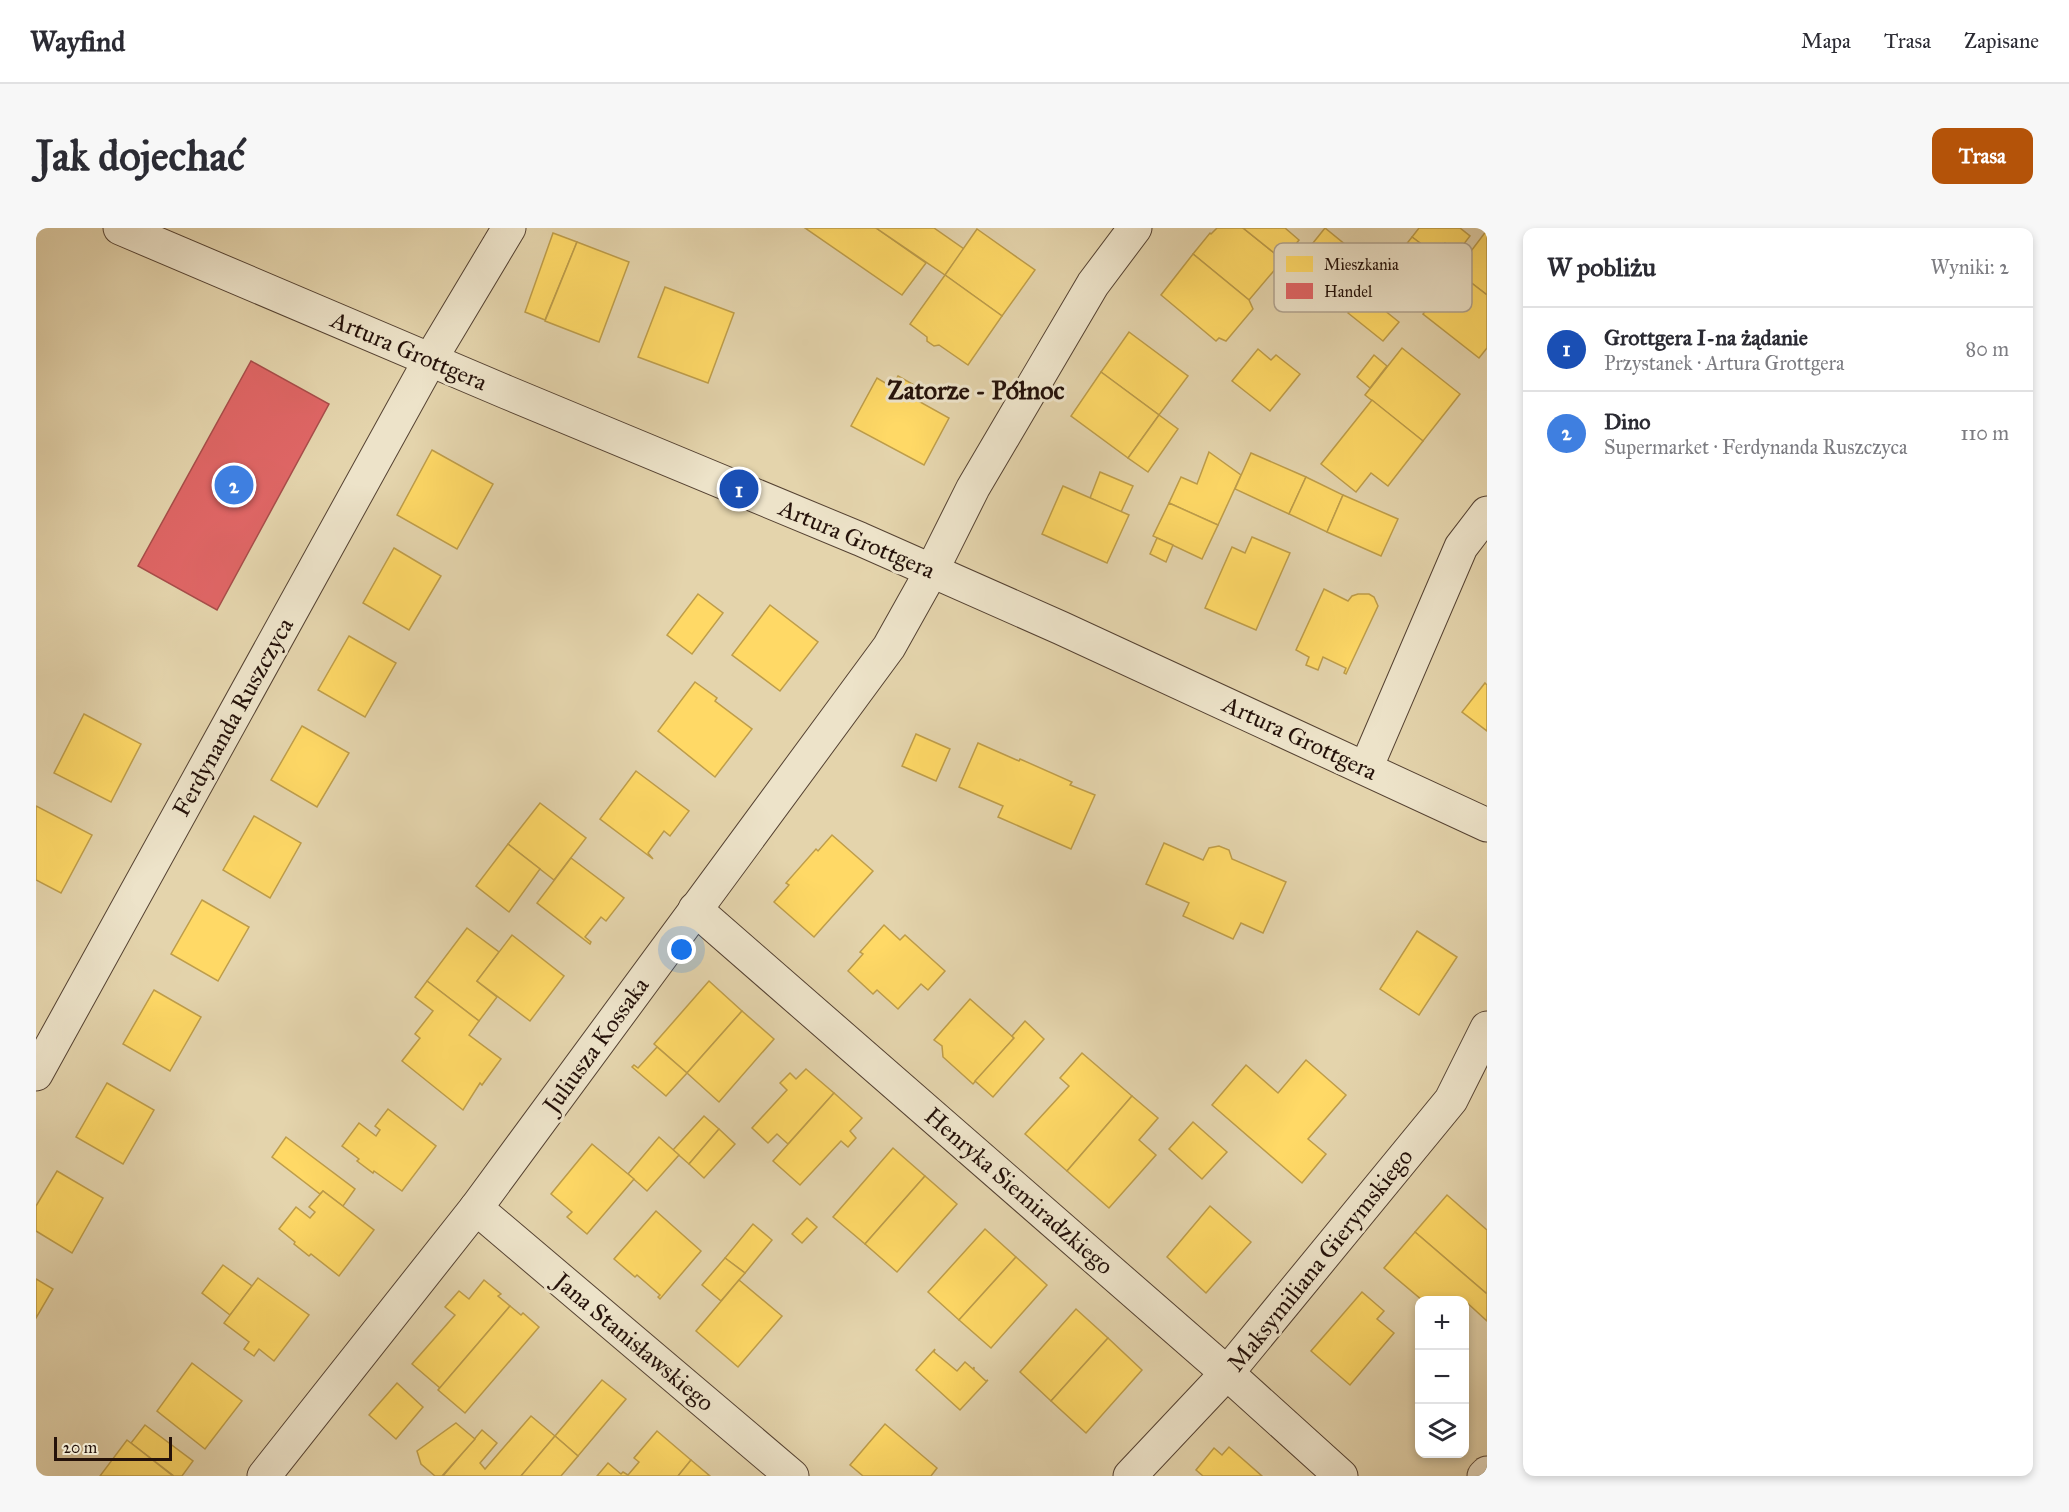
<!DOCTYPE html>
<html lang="pl">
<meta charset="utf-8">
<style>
:root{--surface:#fff;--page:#f7f7f7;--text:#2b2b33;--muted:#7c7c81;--line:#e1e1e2;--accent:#b45309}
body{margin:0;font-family:"IM FELL Great Primer",serif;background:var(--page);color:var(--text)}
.controls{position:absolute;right:18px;bottom:18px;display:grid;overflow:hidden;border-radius:12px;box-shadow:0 3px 9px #0003}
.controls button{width:54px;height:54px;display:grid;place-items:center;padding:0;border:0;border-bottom:2px solid var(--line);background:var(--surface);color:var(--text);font:30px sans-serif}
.scale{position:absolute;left:18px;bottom:15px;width:118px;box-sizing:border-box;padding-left:6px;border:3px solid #25120a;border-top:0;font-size:16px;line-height:21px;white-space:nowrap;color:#25120a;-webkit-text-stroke:4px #ede3c9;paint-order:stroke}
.you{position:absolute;left:646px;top:722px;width:21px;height:21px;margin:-15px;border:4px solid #fff;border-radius:50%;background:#1a73e8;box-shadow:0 0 0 9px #1a73e833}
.badge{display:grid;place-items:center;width:39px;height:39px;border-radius:50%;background:var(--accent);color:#fff;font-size:20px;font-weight:700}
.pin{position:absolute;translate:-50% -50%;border:3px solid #fff;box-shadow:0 2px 6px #0006}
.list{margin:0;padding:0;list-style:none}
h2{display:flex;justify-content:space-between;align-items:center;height:78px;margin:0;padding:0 24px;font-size:26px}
h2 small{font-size:20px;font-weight:400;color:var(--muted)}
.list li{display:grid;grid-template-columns:39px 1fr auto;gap:18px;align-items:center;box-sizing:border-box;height:84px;padding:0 24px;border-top:2px solid var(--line)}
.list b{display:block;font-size:22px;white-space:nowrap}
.list p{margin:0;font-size:20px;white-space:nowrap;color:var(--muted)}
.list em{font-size:20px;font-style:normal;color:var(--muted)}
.icon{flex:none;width:33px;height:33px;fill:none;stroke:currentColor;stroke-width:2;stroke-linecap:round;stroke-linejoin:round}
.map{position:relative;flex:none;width:1451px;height:1248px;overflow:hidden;border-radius:12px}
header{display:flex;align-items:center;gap:36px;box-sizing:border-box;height:84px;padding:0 30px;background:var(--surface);border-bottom:2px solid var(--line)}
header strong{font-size:28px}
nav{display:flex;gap:33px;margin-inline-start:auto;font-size:21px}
.intro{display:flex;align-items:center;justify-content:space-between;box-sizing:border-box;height:144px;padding:0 36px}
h1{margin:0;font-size:42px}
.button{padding:15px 27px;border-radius:12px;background:var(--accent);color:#fff;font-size:21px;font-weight:700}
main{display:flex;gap:36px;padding:0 36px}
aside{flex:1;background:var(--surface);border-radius:12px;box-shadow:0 3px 9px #0003}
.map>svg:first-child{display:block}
.homes{fill:#ffd966;stroke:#be9d4a;stroke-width:1.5}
.shops{fill:#e06666;stroke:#a84d4a;stroke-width:1.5}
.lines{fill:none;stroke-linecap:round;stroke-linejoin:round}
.minor-casing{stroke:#554232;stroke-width:35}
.tertiary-casing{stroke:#554232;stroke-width:35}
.minor{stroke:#ede3c9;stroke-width:33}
.tertiary{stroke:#ede3c9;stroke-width:33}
.labels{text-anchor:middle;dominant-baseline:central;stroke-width:6;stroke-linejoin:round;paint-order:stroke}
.street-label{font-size:24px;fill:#25120a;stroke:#ede3c9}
.neighbourhood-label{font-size:26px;font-weight:bold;fill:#25120a;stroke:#ede3c9}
.key{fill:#ede3c9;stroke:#b1a490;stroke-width:1.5}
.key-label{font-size:16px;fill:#25120a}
</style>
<header>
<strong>Wayfind</strong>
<nav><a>Mapa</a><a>Trasa</a><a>Zapisane</a></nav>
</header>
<div class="intro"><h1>Jak dojechać</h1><a class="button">Trasa</a></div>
<main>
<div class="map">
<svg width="1451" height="1248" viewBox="0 0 1451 1248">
<rect width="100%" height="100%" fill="#e4d4ac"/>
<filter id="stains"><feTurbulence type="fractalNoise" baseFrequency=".00333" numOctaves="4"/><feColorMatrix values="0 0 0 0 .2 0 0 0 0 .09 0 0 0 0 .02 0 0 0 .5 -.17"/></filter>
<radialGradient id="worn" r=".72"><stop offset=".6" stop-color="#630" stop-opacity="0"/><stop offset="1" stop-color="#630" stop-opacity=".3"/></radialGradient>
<g class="homes">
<polygon points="769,0 840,0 890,35 866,67"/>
<polygon points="840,0 898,0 928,21 909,47"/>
<polygon points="1181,0 1207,0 1247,32 1213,72 1157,26 1174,5 1175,6"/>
<polygon points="1207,0 1249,0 1263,12 1247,32"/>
<polygon points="1289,0 1332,35 1316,55 1273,20"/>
<polygon points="1383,0 1424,0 1434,8 1421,25 1409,15 1400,27 1376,9"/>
<polygon points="941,1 999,42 966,88 909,47"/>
<polygon points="1451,2 1451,67 1420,43"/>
<polygon points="517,5 541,14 509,92 489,84"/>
<polygon points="1376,9 1400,27 1388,42 1365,23"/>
<polygon points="541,14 593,34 563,114 509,93"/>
<polygon points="1157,26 1213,72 1217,81 1190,113 1183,110 1180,113 1125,67"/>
<polygon points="1420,43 1451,67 1451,120 1443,130 1387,86"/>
<polygon points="909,47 966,88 932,137 903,117 898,118 891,113 891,109 874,96"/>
<polygon points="629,59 698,85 672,155 602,129"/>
<polygon points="1328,66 1363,94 1347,113 1312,85"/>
<polygon points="1093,104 1152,148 1123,187 1065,144"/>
<polygon points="1366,120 1424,166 1387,213 1329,167"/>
<polygon points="1222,121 1235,132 1240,127 1264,146 1234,183 1196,153"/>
<polygon points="1338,127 1351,138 1334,160 1321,149"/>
<polygon points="1065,144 1123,187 1092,230 1035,188"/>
<polygon points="862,148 880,158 875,169 913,190 888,237 815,198 841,150 856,159"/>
<polygon points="1336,172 1387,213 1352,258 1335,245 1320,264 1285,236"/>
<polygon points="1123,187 1142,201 1112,244 1092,230"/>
<polygon points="396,222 457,256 421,321 361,287"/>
<polygon points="1173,224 1205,247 1182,297 1133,275 1145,249 1161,256"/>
<polygon points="1215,225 1270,249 1253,286 1199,261"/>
<polygon points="1064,244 1097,258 1085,284 1054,270"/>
<polygon points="1270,249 1307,267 1291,304 1253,286"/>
<polygon points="1027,258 1093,287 1071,335 1006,306"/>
<polygon points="1307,267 1362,291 1345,328 1291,304"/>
<polygon points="1133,275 1182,297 1166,331 1117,308"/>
<polygon points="1216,309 1254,325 1220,402 1169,380 1196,319 1209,325"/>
<polygon points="1121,310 1137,317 1130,334 1114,326"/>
<polygon points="358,320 405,348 373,402 327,375"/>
<polygon points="1288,361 1312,373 1316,368 1322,366 1333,366 1338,369 1342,378 1310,446 1308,445 1310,440 1287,429 1282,442 1270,437 1273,429 1260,422"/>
<polygon points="662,366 687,385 656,426 631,407"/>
<polygon points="734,377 782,414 744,463 696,427"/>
<polygon points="313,408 360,435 329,489 282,462"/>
<polygon points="659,454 681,470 679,473 716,501 679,549 622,503"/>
<polygon points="1449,455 1451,457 1451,503 1426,484"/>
<polygon points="48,486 105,516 75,574 18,545"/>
<polygon points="266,498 313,525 281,579 235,552"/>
<polygon points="880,506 914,521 900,553 866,538"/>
<polygon points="942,515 983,533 984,531 1036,554 1034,557 1059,567 1035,621 962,589 967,578 923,559"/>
<polygon points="600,543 653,583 634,608 628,603 612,625 617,631 564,591"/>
<polygon points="504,575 550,610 518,652 472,616"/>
<polygon points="0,578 56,607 25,665 0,652"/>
<polygon points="218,588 265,615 234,670 187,642"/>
<polygon points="796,607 837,643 778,709 738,674 753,657 750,655 780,621 782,623"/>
<polygon points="1128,615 1167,632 1173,620 1183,618 1193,622 1196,631 1250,654 1227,705 1205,695 1197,711 1147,688 1153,675 1110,656"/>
<polygon points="472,616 504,641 473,684 440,658"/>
<polygon points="535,630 588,670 570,693 565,689 549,709 555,714 554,716 501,675"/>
<polygon points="166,672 213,699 182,753 135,726"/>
<polygon points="848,697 864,712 869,707 909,743 892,762 885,756 862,781 841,762 837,766 812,743 827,726 824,724"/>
<polygon points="431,700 463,724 441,753 461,769 443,793 391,753"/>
<polygon points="1381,703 1421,729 1383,787 1344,761"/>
<polygon points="476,707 528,748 494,793 441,753"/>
<polygon points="391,753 443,793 433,807 465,831 446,857 444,855 427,882 366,833 384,810 379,806 397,783 379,769"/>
<polygon points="673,753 706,783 651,845 618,816"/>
<polygon points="118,762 165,789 134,843 87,816"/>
<polygon points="934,771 978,810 937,856 907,829 906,818 898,812"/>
<polygon points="706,783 738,811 683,874 651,845"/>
<polygon points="989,793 1008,811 957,869 939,853 978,810 976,808"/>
<polygon points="621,819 651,845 630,868 596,839 598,837 602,840"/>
<polygon points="1046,825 1096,868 1031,943 989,906 1033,858 1024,850"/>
<polygon points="1270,832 1310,867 1272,911 1290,926 1266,955 1176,877 1210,837 1242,865"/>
<polygon points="770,841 798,865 752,916 741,906 732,915 716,900 751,862 744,855 754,845 760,851"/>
<polygon points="71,855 118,882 87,936 40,909"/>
<polygon points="798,865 826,890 814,903 820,910 812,919 805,913 764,957 737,933"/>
<polygon points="1096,868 1122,890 1103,912 1120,927 1073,980 1031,943"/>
<polygon points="352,881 400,918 366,963 338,943 337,945 321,933 323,931 306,918 323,895 340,908 344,902 339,898"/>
<polygon points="668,888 683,901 653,936 637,922"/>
<polygon points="1157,894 1191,924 1166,951 1133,921"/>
<polygon points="683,901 699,916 668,950 653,936"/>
<polygon points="250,909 319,961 307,978 287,963 284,966 236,929"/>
<polygon points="623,909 643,927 611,963 592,946"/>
<polygon points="556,916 598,951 551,1006 531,989 536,984 515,966"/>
<polygon points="857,920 889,948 829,1016 797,989"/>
<polygon points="21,943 67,970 36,1025 0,1003 0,978"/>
<polygon points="889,948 921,976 861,1044 829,1016"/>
<polygon points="287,963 338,1002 303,1048 275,1026 273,1028 258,1016 259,1014 243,1001 260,979 274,990 279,984 273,979"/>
<polygon points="1411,967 1451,1002 1451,1066 1379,1004"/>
<polygon points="1174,978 1215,1014 1170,1065 1131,1029"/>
<polygon points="620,983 665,1023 624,1071 622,1069 624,1067 601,1047 599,1049 578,1031"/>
<polygon points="771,990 781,999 766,1015 756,1006"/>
<polygon points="717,996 736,1012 709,1045 689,1030"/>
<polygon points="949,1001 980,1029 923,1092 892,1064"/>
<polygon points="1379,1004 1451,1066 1451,1093 1428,1072 1386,1072 1348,1040"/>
<polygon points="980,1029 1011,1057 955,1120 923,1092"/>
<polygon points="689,1030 709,1045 685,1073 666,1057"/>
<polygon points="187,1037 216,1058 194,1087 166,1065"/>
<polygon points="222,1050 273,1087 238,1133 223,1121 218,1128 208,1121 213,1114 188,1095"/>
<polygon points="0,1051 17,1061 0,1090"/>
<polygon points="448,1052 465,1066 462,1068 474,1078 404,1160 376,1136 419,1087 409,1079 423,1063 433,1071"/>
<polygon points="703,1052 746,1088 702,1139 660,1103"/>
<polygon points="1326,1064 1348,1083 1341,1091 1358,1105 1314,1157 1275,1123"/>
<polygon points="474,1078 485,1087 487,1085 503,1099 429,1185 402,1162"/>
<polygon points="1040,1081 1072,1110 1015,1173 984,1144"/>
<polygon points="1072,1110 1106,1142 1050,1205 1015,1173"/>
<polygon points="899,1121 898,1124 921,1143 929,1134 937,1141 938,1139 938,1142 950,1153 952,1152 924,1182 880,1142"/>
<polygon points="156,1135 206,1173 169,1221 121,1183"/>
<polygon points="566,1152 590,1171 542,1228 519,1208"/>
<polygon points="361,1155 387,1179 360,1211 333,1187"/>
<polygon points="495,1188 519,1208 485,1248 407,1248 446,1202 461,1215 444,1235 449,1241"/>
<polygon points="420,1195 439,1211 406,1248 399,1248 385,1236 381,1223"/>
<polygon points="849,1196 901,1240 895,1248 827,1248 814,1237"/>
<polygon points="109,1197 157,1233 146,1248 138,1248 95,1215"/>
<polygon points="621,1203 655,1232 642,1248 561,1248 572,1235 585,1246 587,1244 592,1247 603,1234 598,1230"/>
<polygon points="519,1208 542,1228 525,1248 485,1248"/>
<polygon points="91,1212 137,1248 64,1248"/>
<polygon points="1193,1219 1226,1248 1167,1248 1160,1242 1178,1220 1186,1227"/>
<polygon points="655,1232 674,1248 642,1248"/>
</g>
<polygon class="shops" points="215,133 293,176 181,382 102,338"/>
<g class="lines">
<defs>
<g id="minor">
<polyline points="1330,540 1425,319 1451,285"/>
<polyline points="659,681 1191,1145 1305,1248"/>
<polyline points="0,846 394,132 473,0"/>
<polyline points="440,980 756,1248"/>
<polyline points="228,1248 440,980 853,419 895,344 937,260 1057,56 1099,0"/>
<polyline points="1094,1248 1191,1145 1415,872 1451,800"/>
<polyline points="1448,1248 1451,1245"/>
</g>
<polyline id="tertiary" points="84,0 470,164 824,311 1025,400 1451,597"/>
</defs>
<use href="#minor" class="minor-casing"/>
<use href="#tertiary" class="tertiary-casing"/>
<use href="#minor" class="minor"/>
<use href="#tertiary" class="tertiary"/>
</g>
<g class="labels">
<g class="street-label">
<text transform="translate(373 123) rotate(23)">Artura Grottgera</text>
<text transform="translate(821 311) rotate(23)">Artura Grottgera</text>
<text transform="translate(197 489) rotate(-61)">Ferdynanda Ruszczyca</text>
<text transform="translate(1264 510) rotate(25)">Artura Grottgera</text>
<text transform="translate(560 817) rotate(-54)">Juliusza Kossaka</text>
<text transform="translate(983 963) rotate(41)">Henryka Siemiradzkiego</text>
<text transform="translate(1284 1032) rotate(-51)">Maksymiliana Gierymskiego</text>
<text transform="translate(598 1114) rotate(40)">Jana Stanisławskiego</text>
</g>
<g class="neighbourhood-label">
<text x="940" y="162">Zatorze - Północ</text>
</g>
</g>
<rect x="1238" y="15" width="198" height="69" rx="9" class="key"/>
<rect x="1250" y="28" width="27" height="16" fill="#ffd966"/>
<rect x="1250" y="55" width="27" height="16" fill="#e06666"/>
<g class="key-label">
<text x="1288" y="42">Mieszkania</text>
<text x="1288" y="69">Handel</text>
</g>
<rect width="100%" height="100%" filter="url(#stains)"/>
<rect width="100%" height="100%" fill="url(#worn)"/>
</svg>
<div class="controls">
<button>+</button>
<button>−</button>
<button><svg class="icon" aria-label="layers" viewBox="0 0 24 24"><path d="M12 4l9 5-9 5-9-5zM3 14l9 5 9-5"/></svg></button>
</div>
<div class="scale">20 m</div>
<div class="you"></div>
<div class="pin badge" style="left:703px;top:261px;background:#1a4fb4">1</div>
<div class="pin badge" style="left:198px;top:257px;background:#3f7fe0">2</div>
</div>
<aside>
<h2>W pobliżu<small>Wyniki: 2</small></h2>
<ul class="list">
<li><span class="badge" style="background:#1a4fb4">1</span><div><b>Grottgera I-na żądanie</b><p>Przystanek · Artura Grottgera</p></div><em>80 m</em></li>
<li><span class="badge" style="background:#3f7fe0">2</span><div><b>Dino</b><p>Supermarket · Ferdynanda Ruszczyca</p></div><em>110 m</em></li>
</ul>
</aside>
</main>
